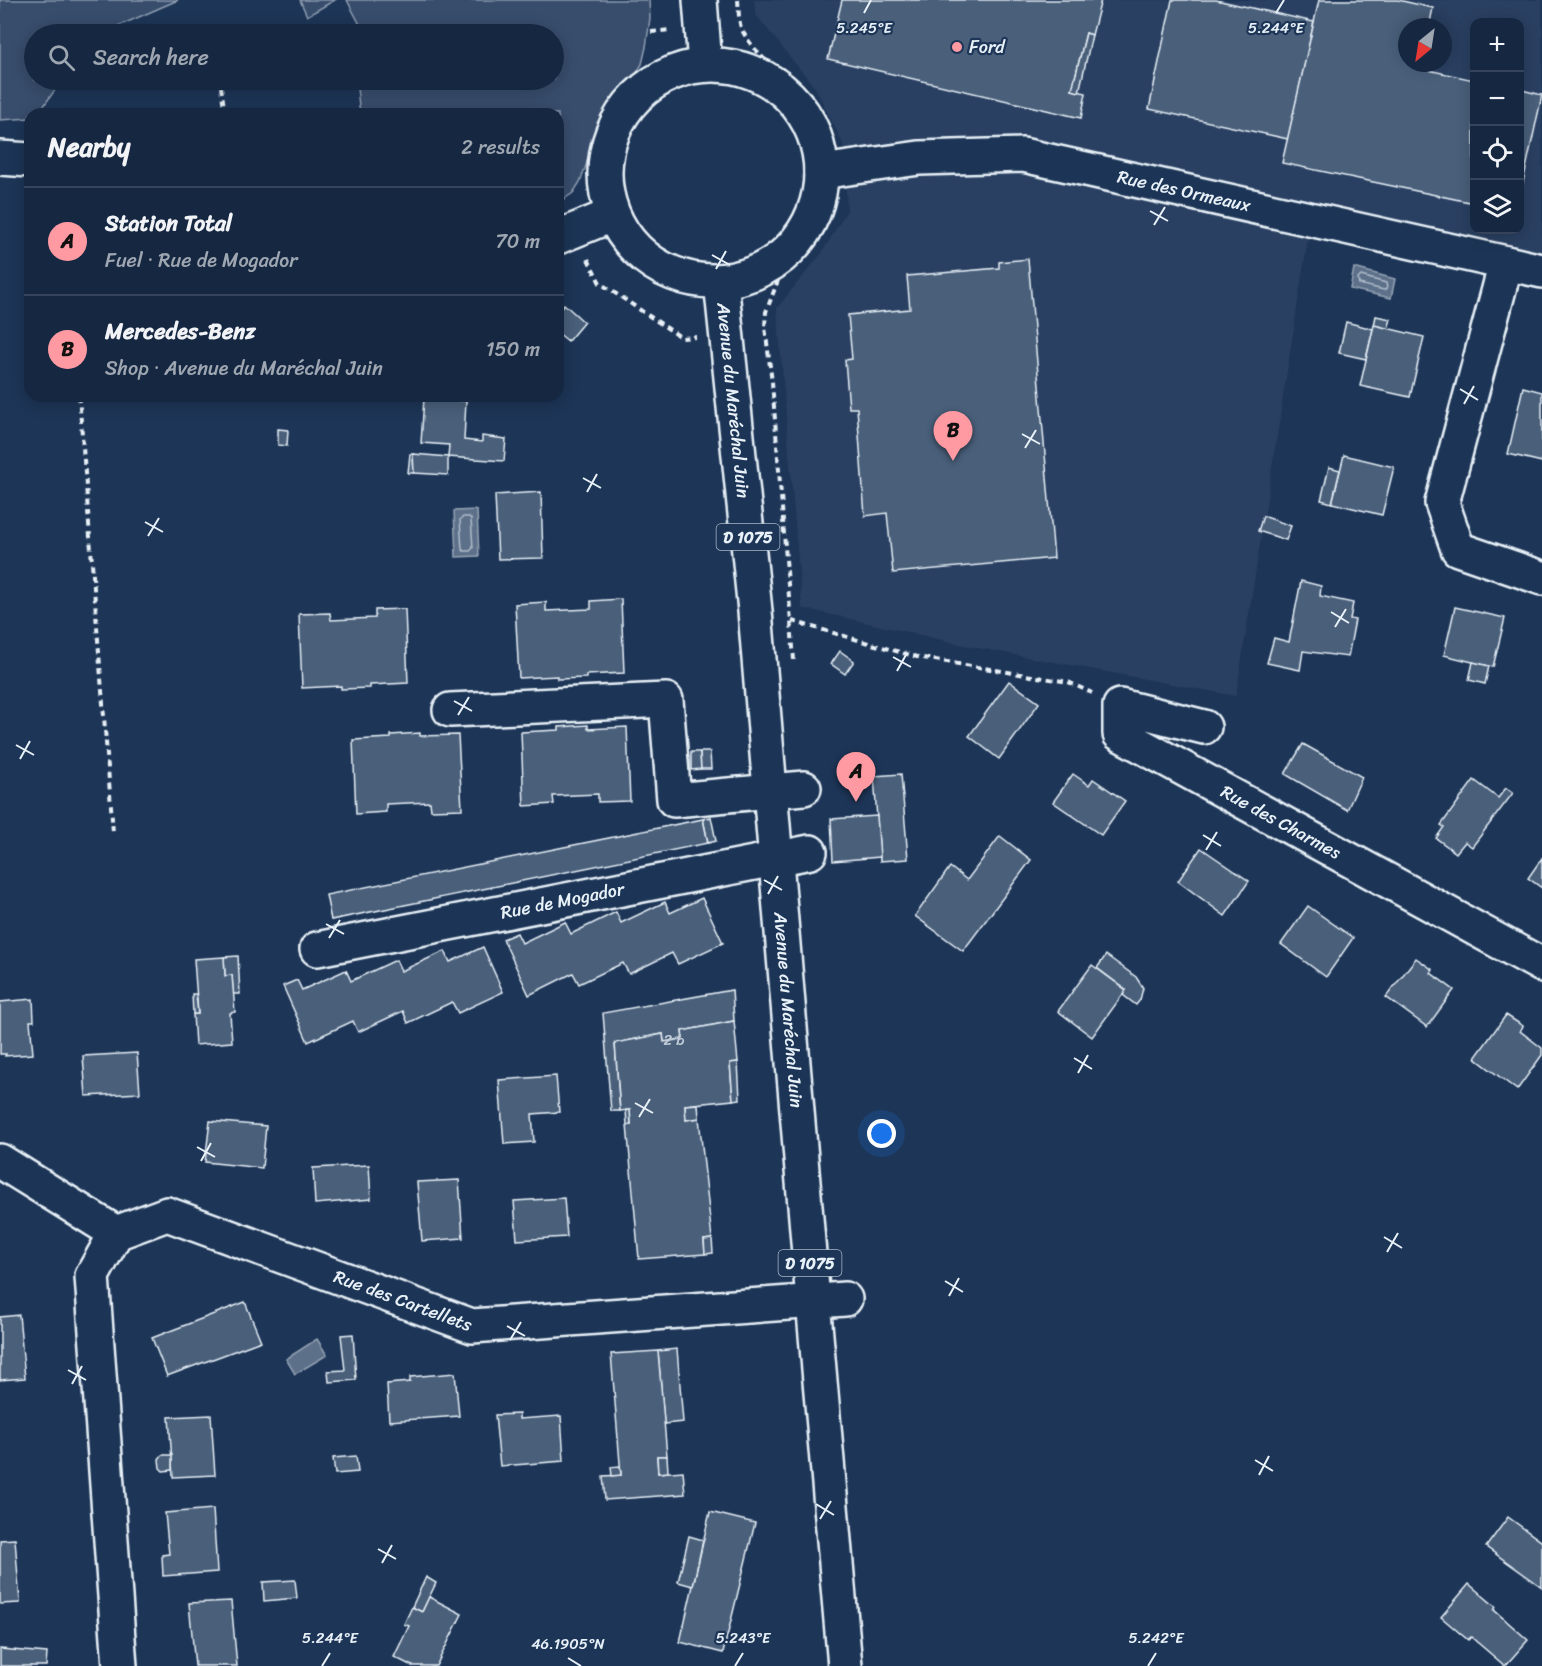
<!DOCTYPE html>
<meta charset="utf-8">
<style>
:root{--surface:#162841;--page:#1f3048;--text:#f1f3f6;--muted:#9ea6b1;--line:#35445a;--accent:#ff9aa2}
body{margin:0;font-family:Sriracha,sans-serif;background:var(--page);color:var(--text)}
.controls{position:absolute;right:18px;top:18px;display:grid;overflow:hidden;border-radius:12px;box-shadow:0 3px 15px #0003}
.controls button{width:54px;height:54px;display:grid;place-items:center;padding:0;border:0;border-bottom:2px solid var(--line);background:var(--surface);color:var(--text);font:30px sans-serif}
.compass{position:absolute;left:1398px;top:18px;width:54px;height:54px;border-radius:50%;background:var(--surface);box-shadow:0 3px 15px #0003;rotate:210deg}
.you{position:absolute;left:882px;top:1134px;width:21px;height:21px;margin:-15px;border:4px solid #fff;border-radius:50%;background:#1a73e8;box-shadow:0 0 0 9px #1a73e833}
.badge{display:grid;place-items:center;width:39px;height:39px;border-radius:50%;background:var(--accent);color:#111;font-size:20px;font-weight:700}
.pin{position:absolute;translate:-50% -50px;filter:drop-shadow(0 2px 3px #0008)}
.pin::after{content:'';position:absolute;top:32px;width:21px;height:18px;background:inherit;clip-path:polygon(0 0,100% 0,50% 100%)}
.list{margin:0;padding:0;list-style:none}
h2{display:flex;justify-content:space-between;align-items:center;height:78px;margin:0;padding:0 24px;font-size:26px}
h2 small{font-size:20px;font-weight:400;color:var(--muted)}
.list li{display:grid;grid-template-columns:39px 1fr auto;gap:18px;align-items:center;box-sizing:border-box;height:108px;padding:0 24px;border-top:2px solid var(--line)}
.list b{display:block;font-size:22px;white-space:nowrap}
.list p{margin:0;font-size:20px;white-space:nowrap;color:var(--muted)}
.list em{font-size:20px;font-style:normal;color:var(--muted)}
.icon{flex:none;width:33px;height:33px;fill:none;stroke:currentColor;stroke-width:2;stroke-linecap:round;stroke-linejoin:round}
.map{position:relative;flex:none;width:1542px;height:1666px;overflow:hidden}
.search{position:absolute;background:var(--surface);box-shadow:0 3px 15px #0003;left:24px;top:24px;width:540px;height:66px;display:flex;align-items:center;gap:15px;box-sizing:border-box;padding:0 21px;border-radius:33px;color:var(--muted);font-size:22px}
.panel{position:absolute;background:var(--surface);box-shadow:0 3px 15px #0003;left:24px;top:108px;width:540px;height:294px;border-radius:18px}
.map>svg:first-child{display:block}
.built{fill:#2a4162;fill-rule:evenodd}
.green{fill:#374d6c;stroke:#909fb2;stroke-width:1.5}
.water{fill:#5d7089;stroke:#95a4b5;stroke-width:1.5}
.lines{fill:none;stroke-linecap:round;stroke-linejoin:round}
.shore{stroke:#b0bdcc;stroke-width:1.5}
.building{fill:#495e7a;stroke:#e8f1f8;stroke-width:1.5}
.minor-casing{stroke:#e8f1f8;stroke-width:38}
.major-casing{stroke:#e8f1f8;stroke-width:38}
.path{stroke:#e8f1f8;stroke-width:4;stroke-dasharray:6 4.5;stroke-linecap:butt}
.minor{stroke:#1d3557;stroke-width:33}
.major{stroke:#1d3557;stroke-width:33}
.ticks{fill:none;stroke:#e8f1f8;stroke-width:2}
.poi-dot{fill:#ff9aa2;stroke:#1d3557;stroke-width:2}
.labels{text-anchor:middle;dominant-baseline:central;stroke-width:4.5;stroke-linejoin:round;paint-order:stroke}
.number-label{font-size:15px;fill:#c0ccd8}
.shield{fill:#1d3557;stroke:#abb9c8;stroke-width:1.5}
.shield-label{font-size:16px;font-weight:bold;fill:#e8f1f8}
.poi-label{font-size:18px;fill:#e8f1f8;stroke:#1d3557;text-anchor:start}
.street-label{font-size:18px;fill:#e8f1f8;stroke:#1d3557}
.ticks-label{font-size:15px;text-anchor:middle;fill:#e8f1f8;stroke:#1d3557;stroke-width:4.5;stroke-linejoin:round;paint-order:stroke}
</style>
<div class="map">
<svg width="1542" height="1666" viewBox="0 0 1542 1666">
<rect width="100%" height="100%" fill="#1d3557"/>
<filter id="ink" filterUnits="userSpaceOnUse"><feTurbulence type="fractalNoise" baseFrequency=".0167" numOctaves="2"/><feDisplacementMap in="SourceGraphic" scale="12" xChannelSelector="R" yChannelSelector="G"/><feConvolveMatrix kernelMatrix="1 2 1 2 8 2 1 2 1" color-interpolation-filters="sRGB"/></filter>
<g filter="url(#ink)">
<path class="built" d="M754,0H1542V253L1314,200L1236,696L973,647L802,608L777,308L822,253L847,210L844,146L816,89L756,15ZM1474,22H1520V230H1474ZM1407,27H1443V63H1407Z"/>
<g class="green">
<polygon points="0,0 178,0 100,34 34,34 34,80 62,80 38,114 30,114 30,118 0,120"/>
<polygon points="300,0 335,0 307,16"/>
<polygon points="347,0 649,0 650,18 646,47 642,64 593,146 580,182 573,193 558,203 558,114 360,114 356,80 554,80 554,34 365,34"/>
</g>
<g class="water">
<polygon points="1354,268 1395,279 1391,298 1350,289"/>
<polygon points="477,510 479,556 456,557 454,511"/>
<polygon points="317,1339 327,1355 295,1374 286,1359"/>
</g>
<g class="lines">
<g class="shore">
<polygon points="1361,276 1386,283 1387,288 1384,290 1359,284 1358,279"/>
<polygon points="463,517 469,517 471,519 473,548 470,551 464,551 462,549 460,520"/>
</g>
</g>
<g class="building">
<polygon points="842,0 1101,0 1092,35 1086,33 1072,90 1086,93 1081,118 828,59"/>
<polygon points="1172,0 1216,0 1314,22 1288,139 1149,109"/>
<polygon points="1319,0 1398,0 1433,8 1429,27 1407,27 1407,63 1420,63 1419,68 1474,80 1474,203 1282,163"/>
<polygon points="1086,33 1092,35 1079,92 1072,90"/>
<polygon points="1522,90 1542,95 1520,196 1520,102"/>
<polygon points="1028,259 1054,558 893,573 887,513 865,516 857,408 849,408 845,360 852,359 848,315 910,309 907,276 999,268 999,262"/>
<polygon points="564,304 584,322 568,341 558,333 558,311"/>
<polygon points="1376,316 1391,319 1388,329 1374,325"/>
<polygon points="1346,322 1373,329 1366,359 1339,353"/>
<polygon points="1374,325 1424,337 1410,397 1360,386"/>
<polygon points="1523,387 1542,392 1542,462 1508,454"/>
<polygon points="424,396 467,396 466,401 424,398"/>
<polygon points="424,398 466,401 464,440 482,442 482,436 506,439 504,461 448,457 449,445 421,443"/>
<polygon points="278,429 288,430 287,446 278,445"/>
<polygon points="410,454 413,454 414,473 408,473"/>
<polygon points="413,454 448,457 448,475 414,473"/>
<polygon points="1344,455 1394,467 1382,515 1332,503"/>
<polygon points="1329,467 1340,470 1332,503 1321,500"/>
<polygon points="541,492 543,558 498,559 495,495"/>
<polygon points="1263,516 1291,526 1286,540 1258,531"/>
<polygon points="1301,581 1321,586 1320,596 1353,603 1350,619 1355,620 1348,657 1303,651 1300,670 1267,663 1274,638 1289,642"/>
<polygon points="621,599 624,673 586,675 586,678 557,679 557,676 519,678 515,604 546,602 546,611 591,609 591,601"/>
<polygon points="1455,607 1505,618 1493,667 1444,655"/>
<polygon points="405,609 408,683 370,685 370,688 341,689 341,686 302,688 299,614 330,613 331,620 375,618 375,610"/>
<polygon points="840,651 854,661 845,674 831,664"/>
<polygon points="1473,662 1489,666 1485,684 1469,680"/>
<polygon points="1009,681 1039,703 999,759 969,736"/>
<polygon points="588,725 588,729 627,727 630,801 598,802 598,794 553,796 554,804 524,806 521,732 559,730 559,727"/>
<polygon points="420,733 420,736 458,735 462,809 431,810 430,802 386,804 386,812 356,814 353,740 391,738 391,735"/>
<polygon points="1303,744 1362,777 1347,810 1285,774"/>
<polygon points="691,752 700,752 701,769 691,770"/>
<polygon points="700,752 710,752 711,769 701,769"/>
<polygon points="901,774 908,859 880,861 874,776"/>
<polygon points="1073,774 1089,785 1093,779 1125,801 1101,835 1053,802"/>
<polygon points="1474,780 1498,798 1506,788 1513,793 1472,847 1465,842 1456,853 1436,838 1444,827 1441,825"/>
<polygon points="877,816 880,857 833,861 831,819"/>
<polygon points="711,817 716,841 708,843 703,819"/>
<polygon points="703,819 708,843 331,920 326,895"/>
<polygon points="1000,836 1031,860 963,951 915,916 950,867 967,880"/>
<polygon points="1201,848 1249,881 1225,916 1178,881"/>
<polygon points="1542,858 1542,888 1528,878"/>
<polygon points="702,898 723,943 678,964 672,953 629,974 623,963 579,984 573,973 529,995 503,939 517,933 522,943 565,922 571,934 616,912 621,923 665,902 670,913"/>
<polygon points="1308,906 1353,938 1326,977 1281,944"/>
<polygon points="483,947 503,992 458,1013 452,1002 408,1023 403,1011 358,1032 353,1021 308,1042 283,986 297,980 302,990 346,970 351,981 396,960 401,971 445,951 450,962"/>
<polygon points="1106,955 1136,977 1143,988 1140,1000 1136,1005 1123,995 1126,990 1097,968"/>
<polygon points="238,956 240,994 233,994 232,975 225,976 224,957"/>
<polygon points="224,957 225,976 232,975 235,1012 230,1013 232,1042 195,1045 193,1014 198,1014 194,959"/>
<polygon points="1416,958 1433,970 1431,973 1454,990 1427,1027 1386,997"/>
<polygon points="1092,965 1126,990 1092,1037 1058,1011"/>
<polygon points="732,990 734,1021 682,1031 683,1039 664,1042 663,1034 615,1043 620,1111 611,1111 603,1013"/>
<polygon points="192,994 196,994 198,1014 193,1014"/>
<polygon points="33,999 34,1021 30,1021 33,1054 5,1056 6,1054 0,1054 0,1002"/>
<polygon points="1506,1015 1523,1026 1520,1031 1542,1048 1542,1055 1517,1090 1475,1058"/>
<polygon points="734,1021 738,1062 730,1063 733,1100 685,1105 686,1120 699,1118 712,1239 704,1240 705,1254 639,1259 627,1125 631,1125 630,1110 620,1111 615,1043 663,1034 664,1042 683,1039 682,1031"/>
<polygon points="137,1053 140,1093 86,1096 83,1056"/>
<polygon points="738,1062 740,1099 733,1100 730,1063"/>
<polygon points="556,1076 559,1112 532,1114 534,1142 504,1144 499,1080"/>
<polygon points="698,1104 699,1118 686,1120 685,1105"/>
<polygon points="626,1110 630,1110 631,1125 627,1125"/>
<polygon points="210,1121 266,1126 262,1168 205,1162"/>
<polygon points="369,1165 371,1199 315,1204 313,1168"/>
<polygon points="459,1180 463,1238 422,1241 417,1182"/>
<polygon points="564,1198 567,1237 517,1240 514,1201"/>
<polygon points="712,1239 713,1253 705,1254 704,1240"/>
<polygon points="245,1302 261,1341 167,1376 152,1338"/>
<polygon points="19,1315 25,1378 0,1380 0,1317"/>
<polygon points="353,1334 356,1380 329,1382 328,1371 345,1370 341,1335"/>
<polygon points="677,1349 683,1422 664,1424 658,1351"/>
<polygon points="658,1351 667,1456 657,1456 658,1473 683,1471 685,1494 605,1500 603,1476 621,1475 611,1354"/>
<polygon points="455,1373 459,1416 389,1421 387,1384 410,1382 410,1377"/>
<polygon points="519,1414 519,1419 561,1416 564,1461 500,1466 495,1415"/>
<polygon points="211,1415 215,1475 173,1477 169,1417"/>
<polygon points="162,1455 172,1455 172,1470 163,1471 160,1468 159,1459"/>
<polygon points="356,1456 358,1472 335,1474 333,1458"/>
<polygon points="657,1456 667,1456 668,1472 658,1473"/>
<polygon points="620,1466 621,1475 612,1476 611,1467"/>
<polygon points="213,1509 217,1572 163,1576 162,1555 169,1554 165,1513"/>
<polygon points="710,1512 755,1523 723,1653 680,1642"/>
<polygon points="1508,1517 1542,1542 1542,1587 1486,1547"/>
<polygon points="689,1536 703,1540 693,1586 678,1582"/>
<polygon points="15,1539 20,1603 0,1604 0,1540"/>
<polygon points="426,1577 436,1583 422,1612 412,1607"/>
<polygon points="295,1580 297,1598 264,1601 263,1582"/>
<polygon points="1469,1584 1496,1607 1494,1610 1528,1640 1505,1666 1471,1637 1468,1640 1441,1617"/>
<polygon points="429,1597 462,1614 436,1666 412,1666 394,1657 409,1626 404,1624 412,1607 422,1612"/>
<polygon points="231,1601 237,1666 195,1666 189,1603"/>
<polygon points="0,1649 47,1653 46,1666 0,1666"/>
</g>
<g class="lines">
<defs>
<g id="minor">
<polyline points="0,158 30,160"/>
<path id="s1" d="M821,172L919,158L1023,155L1542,271"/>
<polyline points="558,237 612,215"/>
<polyline points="1506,263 1442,503 1458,549 1542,578"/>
<polyline points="450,710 666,700 674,800 804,788"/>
<path id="s2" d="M1204,727L1120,706V734L1542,965"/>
<path id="s3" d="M317,949L810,852"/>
<polyline points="0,1161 116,1233"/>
<path id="s4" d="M120,1666L92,1276L116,1233L167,1214L472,1326L845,1299"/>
</g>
<g id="major">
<polyline points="700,0 705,65"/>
<circle cx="713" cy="173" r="108"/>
<path id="s5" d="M721,281L755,611L813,1301L845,1666"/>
</g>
</defs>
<use href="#minor" class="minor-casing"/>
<use href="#major" class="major-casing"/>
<g class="path">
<path d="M738,0C739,9 738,24 743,32C766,72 815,92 828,139"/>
<polyline points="651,32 671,30"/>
<polyline points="221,87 225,114"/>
<polyline points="588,259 600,283 682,338 696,337"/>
<polyline points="79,396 113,832"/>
<polyline points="792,621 917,657 1068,682 1092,693"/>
<polyline points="794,660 772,382 765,327 766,312 783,267 823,219 829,202"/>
</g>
<use href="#minor" class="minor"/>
<use href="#major" class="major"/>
</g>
</g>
<path class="ticks" d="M864,13L871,0M1276,13L1284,0M1150,211L1168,221M1154,225L1165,207M712,255L730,265M716,269L726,251M1460,389L1478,400M1464,404L1474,386M1022,434L1040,444M1025,448L1036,430M583,478L601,488M587,492L597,474M145,522L163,532M148,536L159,518M1331,612L1349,623M1335,627L1346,609M893,657L911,667M897,671L907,653M454,701L472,711M458,715L469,697M16,745L34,755M20,759L30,741M1203,835L1221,846M1206,850L1217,832M764,880L782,890M768,894L778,876M326,924L344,934M329,938L340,920M1074,1058L1092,1069M1078,1073L1088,1055M635,1103L653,1113M639,1117L650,1099M197,1147L215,1157M201,1161L211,1143M1384,1237L1402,1248M1387,1252L1398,1233M945,1281L963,1292M949,1296L959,1278M507,1326L525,1336M510,1340L521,1322M68,1370L86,1380M72,1384L82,1366M1255,1460L1273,1471M1259,1475L1269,1456M816,1504L834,1515M820,1519L831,1501M378,1549L396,1559M382,1563L392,1545M568,1658L581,1666M322,1666L330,1653M735,1666L743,1653M1148,1666L1156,1653"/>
<circle class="poi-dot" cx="957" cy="47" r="6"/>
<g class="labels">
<g class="number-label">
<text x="674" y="1040">2 b</text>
</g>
<g class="shield">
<rect x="716.5" y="524" width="63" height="26" rx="4.5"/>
<rect x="778.5" y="1250" width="63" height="26" rx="4.5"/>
</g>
<g class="shield-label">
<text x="748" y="537">D 1075</text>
<text x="810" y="1263">D 1075</text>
</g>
<g class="poi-label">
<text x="969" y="47">Ford</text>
</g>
<g class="street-label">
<text stroke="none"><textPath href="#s1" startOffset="368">Rue des Ormeaux</textPath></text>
<text stroke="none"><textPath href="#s5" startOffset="120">Avenue du Maréchal Juin</textPath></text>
<text stroke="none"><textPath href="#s2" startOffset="298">Rue des Charmes</textPath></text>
<text stroke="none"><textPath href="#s3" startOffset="250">Rue de Mogador</textPath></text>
<text stroke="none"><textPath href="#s5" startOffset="732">Avenue du Maréchal Juin</textPath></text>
<text stroke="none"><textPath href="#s4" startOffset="746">Rue des Cartellets</textPath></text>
</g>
</g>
<g class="ticks-label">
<text x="864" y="33">5.245°E</text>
<text x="1276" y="33">5.244°E</text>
<text x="330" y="1643">5.244°E</text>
<text x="743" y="1643">5.243°E</text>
<text x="1156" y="1643">5.242°E</text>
<text x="568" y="1649">46.1905°N</text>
</g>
</svg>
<div class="controls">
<button>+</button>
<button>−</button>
<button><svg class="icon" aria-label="locate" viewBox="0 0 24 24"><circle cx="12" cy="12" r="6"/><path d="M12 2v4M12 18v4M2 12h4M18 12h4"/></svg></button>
<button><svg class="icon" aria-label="layers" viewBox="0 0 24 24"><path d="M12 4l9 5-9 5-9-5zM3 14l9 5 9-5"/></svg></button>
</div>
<svg class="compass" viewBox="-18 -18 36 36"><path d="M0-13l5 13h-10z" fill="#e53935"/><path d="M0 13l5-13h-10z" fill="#9ea6b1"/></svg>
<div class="you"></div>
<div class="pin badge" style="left:856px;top:802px">A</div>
<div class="pin badge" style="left:953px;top:461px">B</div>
<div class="search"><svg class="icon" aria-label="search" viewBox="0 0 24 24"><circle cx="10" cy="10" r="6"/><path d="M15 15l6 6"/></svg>Search here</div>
<section class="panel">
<h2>Nearby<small>2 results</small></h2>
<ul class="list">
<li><span class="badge">A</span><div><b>Station Total</b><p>Fuel · Rue de Mogador</p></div><em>70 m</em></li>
<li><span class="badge">B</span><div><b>Mercedes-Benz</b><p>Shop · Avenue du Maréchal Juin</p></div><em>150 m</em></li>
</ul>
</section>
</div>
